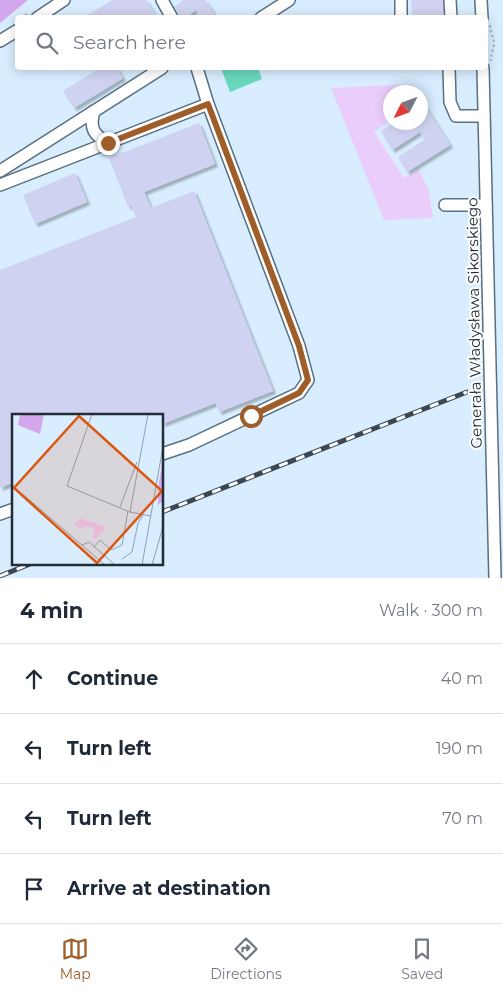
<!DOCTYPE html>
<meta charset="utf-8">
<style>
:root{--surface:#fff;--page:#f2f2f3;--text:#1f2937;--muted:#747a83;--line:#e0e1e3;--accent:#9f5e29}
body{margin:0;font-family:Montserrat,sans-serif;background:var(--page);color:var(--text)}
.compass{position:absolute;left:383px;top:85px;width:45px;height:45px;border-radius:50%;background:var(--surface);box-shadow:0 2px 12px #0003;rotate:228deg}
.stop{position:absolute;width:15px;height:15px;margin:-11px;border:4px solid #9f5e29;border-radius:50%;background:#fff}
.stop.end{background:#9f5e29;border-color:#fff;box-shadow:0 1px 5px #0008}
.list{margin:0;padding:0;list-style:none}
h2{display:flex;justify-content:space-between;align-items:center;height:65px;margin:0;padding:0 20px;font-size:21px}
h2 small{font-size:16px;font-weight:400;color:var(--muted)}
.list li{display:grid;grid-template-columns:32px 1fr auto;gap:15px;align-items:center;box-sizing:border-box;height:70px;padding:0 20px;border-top:1px solid var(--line)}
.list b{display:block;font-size:19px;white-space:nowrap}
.list em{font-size:16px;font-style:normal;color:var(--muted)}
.icon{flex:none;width:28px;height:28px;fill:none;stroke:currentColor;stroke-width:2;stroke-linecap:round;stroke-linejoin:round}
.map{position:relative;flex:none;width:503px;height:578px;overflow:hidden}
.search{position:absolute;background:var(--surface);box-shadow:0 2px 12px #0003;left:15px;right:15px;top:15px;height:55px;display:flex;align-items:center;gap:12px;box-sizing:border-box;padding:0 18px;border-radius:5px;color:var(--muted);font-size:19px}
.sheet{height:345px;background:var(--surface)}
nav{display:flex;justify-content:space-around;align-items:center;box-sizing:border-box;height:70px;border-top:1px solid var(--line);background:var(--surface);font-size:14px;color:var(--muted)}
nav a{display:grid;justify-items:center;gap:2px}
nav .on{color:var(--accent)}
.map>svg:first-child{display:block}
.green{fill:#ebcdfc}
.forest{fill:#d4a6ed}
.water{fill:#6ad8bd}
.building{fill:#cfd3f1;filter:url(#shadow)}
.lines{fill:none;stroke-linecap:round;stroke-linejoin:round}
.minor-casing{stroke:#586f82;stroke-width:14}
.path{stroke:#a1b3c2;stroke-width:2;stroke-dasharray:2.5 2.5;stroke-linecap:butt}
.minor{stroke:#fff;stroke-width:11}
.rail-casing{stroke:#3c4752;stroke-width:5}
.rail{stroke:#fff;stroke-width:3;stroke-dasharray:9;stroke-linecap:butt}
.route{stroke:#9f5e29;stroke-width:6}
.labels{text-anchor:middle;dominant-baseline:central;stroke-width:4;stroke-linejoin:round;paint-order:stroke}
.street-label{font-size:15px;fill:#232d36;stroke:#fff}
.inset-road{fill:none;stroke:#90a0af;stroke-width:1}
.view{fill:#de570e;fill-opacity:0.15;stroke:#de570e;stroke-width:2.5}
.inset-edge{fill:none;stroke:#232d36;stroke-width:2.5}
</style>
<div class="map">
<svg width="503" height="578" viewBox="0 0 503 578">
<defs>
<filter id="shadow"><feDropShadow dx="3" dy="3" stdDeviation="1" flood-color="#0004"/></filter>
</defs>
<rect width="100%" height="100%" fill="#d8edff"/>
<polygon class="green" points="412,84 416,92 390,92 390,121 374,132 404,178 419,170 429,191 433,218 384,220 331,88"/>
<polygon class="forest" points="0,0 28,0 0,23"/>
<polygon class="water" points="221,68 258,68 262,79 230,92"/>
<g class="building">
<polygon points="112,0 146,0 157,18 83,18"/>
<polygon points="184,0 205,0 217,18 201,18 196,10 185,18 182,18 174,7"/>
<polygon points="411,0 446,0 446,18 413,18"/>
<polygon points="100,68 117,68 123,78 74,108 63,91"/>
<polygon points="424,104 450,145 407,172 398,157 424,140 420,132 392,150 381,131 395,122 420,122 420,107"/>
<polygon points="199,123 215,164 144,192 151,208 194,191 273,391 219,412 216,403 162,424 162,416 14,416 14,482 0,488 0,270 136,217 131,205 128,207 109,158"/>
<polygon points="75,173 87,202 35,224 23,195"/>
</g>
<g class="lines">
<defs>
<g id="minor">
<polyline points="162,0 172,18"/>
<polyline points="401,0 401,18"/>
<polyline points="450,0 451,18"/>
<polyline points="481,0 482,18"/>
<polyline points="37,18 64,0"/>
<polyline points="261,18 289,0"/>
<polyline points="0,41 18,30"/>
<polyline points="449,68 450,102 456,116 484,116"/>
<polyline points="483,68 495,578"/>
<path d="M94,111C89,128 94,136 109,143"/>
<polyline points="0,171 162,68"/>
<polyline points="0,185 208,104"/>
<polyline points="445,205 486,205"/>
<polyline points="162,454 189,445 299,393 308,380 299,346 208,104 197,68"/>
<polyline points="0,514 14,509"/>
</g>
</defs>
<use href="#minor" class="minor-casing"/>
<g class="path">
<polyline points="21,18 27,14"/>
<path d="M490,25C490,32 494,37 494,45C493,50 491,55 491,61"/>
</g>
<use href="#minor" class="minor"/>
<defs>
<g id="rail">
<polyline points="162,512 467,392"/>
<polyline points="0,576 30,564"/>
</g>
</defs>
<use href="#rail" class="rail-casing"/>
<use href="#rail" class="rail"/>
</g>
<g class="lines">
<polyline class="route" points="108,143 208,104 299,346 308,380 299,393 251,416"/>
</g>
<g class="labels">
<g class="street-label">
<text transform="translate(474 323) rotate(-91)">Generała Władysława Sikorskiego</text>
</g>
</g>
<g transform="translate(12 414)">
<rect width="151" height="151" fill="#d8edff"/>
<path d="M68,104L94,113L84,125L81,124L82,114L72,112L71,115L62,111Z" fill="#ebcdfc"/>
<path d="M8,0H32L28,20L6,11ZM151,46V87L146,91L147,68Z" fill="#d4a6ed"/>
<path class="inset-road" d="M80,0L55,72L118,98L139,102M0,71L93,151M108,93L125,48M118,98L136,0M70,131L77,128L103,151M82,133L88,126L99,136L110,131L116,97M110,145L120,138L126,109L131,101M130,151L152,27M140,151L152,109"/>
<path class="view" d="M67,2L150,77L85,149L2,74Z"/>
<rect width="151" height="151" class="inset-edge"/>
</g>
</svg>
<svg class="compass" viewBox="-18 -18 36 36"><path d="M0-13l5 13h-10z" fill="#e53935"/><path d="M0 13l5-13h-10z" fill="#747a83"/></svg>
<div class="stop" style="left:251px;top:416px"></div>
<div class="stop end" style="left:108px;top:143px"></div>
<div class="search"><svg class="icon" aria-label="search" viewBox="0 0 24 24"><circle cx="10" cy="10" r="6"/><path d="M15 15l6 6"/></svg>Search here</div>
</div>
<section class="sheet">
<h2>4 min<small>Walk · 300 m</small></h2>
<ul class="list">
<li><svg class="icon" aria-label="ahead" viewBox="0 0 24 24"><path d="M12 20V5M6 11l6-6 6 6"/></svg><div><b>Continue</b></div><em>40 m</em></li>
<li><svg class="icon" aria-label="left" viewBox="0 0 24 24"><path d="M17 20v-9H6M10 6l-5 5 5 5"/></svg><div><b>Turn left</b></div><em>190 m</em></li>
<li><svg class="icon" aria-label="left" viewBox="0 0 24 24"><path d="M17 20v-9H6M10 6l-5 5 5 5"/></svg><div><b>Turn left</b></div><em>70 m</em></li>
<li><svg class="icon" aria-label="arrive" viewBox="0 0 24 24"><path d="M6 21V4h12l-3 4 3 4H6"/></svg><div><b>Arrive at destination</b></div></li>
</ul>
</section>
<nav>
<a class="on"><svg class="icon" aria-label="map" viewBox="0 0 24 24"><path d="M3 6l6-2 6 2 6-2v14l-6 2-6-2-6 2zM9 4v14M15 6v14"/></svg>Map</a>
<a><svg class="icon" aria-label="directions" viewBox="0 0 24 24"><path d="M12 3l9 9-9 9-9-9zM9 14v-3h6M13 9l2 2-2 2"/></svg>Directions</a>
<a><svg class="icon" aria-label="saved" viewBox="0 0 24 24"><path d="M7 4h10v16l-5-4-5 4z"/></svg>Saved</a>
</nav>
